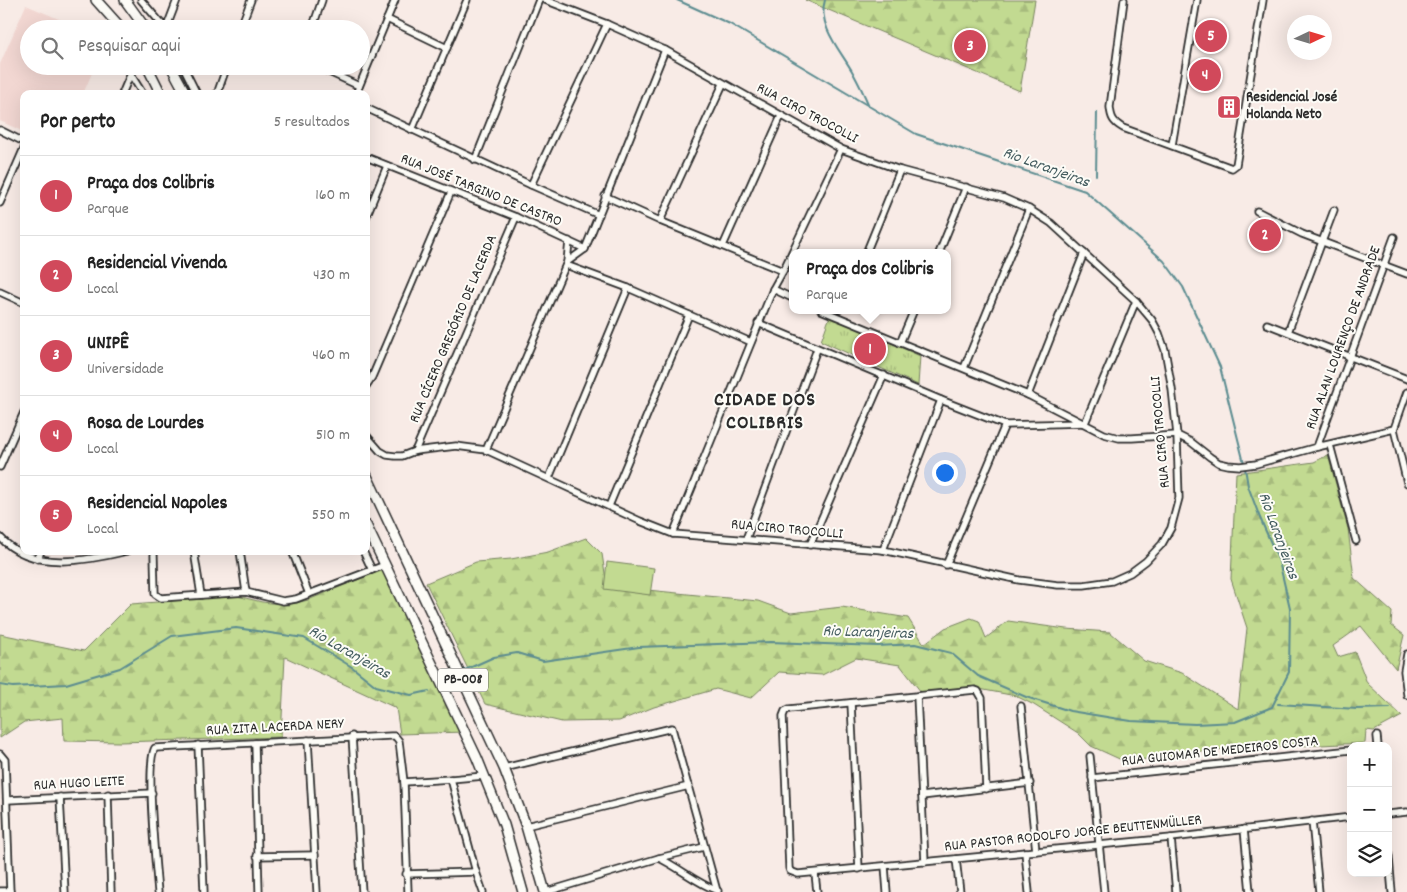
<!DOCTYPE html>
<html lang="pt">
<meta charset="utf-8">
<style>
:root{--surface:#fff;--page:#f2f2f2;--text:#222;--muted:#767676;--line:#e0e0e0;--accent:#d1495b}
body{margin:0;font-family:Dekko,sans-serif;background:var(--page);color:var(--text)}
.controls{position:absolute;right:15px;bottom:15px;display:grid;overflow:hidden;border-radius:10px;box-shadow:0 5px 20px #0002}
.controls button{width:45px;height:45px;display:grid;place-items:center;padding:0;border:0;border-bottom:1px solid var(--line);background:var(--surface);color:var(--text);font:25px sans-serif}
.compass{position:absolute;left:1287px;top:15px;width:45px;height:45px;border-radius:50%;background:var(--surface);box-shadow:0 5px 20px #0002;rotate:86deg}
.you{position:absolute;left:944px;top:472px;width:18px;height:18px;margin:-12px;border:4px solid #fff;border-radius:50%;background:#1a73e8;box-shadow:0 0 0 8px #1a73e833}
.badge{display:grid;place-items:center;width:32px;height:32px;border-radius:50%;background:var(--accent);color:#fff;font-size:16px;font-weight:700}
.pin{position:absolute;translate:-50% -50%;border:2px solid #fff;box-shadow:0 1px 5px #0006}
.popup{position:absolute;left:789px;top:249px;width:162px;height:65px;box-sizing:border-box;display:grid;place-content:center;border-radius:10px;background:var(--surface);filter:drop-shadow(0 1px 4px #0005);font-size:16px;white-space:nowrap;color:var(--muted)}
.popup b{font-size:19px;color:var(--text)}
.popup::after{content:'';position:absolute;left:50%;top:100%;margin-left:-10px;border:10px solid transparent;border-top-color:var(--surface)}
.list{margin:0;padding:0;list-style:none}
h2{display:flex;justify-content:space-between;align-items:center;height:65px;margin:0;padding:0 20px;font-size:21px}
h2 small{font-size:16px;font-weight:400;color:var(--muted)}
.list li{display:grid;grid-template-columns:32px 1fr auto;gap:15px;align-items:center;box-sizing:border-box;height:80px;padding:0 20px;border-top:1px solid var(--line)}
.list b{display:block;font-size:19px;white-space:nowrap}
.list p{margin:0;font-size:16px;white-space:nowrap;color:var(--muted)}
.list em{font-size:16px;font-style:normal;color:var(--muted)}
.icon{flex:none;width:28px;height:28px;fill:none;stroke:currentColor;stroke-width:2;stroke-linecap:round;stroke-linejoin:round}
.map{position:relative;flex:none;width:1407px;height:892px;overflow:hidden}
.search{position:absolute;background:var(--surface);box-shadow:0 5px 20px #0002;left:20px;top:20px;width:350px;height:55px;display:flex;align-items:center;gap:12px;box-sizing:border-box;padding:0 18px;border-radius:28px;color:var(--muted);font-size:19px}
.panel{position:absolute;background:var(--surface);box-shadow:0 5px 20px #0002;left:20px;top:90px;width:350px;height:465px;border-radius:10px}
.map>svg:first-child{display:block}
.built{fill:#f2d7d2}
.forest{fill:url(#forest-firs);stroke:#76825e}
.park{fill:url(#park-tufts);stroke:#76825e}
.garden{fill:#c2da91;stroke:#76825e}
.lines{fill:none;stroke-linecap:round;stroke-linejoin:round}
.stream{stroke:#5b8c90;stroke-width:2}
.minor-casing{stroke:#2b2b2b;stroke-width:9}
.primary-casing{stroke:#2b2b2b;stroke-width:12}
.minor{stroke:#fdfcf7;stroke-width:5.5}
.primary{stroke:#fdfcf7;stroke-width:9}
.labels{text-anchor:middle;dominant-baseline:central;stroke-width:4;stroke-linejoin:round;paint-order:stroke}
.shield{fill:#fdfcf7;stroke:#6a6a68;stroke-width:1}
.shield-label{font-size:14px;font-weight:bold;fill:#2b2b2b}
.poi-label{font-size:15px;font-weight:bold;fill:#2b2b2b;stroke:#fdfcf7;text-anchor:start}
.street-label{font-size:15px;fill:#2b2b2b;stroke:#fdfcf7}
.water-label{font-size:16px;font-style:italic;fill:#435b5e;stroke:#fdfcf7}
.district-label{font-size:20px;font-weight:bold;letter-spacing:1px;fill:#2b2b2b;stroke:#fdfcf7}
</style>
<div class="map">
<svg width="1407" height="892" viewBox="0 0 1407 892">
<defs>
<pattern id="forest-firs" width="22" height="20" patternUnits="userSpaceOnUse" patternTransform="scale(1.25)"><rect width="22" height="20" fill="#c2da91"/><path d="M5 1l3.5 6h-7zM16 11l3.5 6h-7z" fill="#a7bb7d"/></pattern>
<pattern id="park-tufts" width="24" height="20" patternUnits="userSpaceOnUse" patternTransform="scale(1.25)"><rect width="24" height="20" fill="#c2da91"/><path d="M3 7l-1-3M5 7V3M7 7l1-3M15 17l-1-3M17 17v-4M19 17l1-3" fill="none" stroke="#a7bb7d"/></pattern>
</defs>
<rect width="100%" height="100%" fill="#f8ebe6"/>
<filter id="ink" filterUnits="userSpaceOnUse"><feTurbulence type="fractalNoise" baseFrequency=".02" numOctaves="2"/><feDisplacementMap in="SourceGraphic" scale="10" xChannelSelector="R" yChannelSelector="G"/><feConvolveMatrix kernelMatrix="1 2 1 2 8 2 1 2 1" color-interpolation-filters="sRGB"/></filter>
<g filter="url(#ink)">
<polygon class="built" points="26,5 82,29 29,29 29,66 95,66 83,94 24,94 24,132 0,121 0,64"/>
<g class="forest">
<polygon points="805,0 1035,0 1020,91"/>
<polygon points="1328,455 1348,529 1354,578 1392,612 1391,625 1404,635 1396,669 1361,626 1333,646 1338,657 1355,652 1367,683 1402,716 1374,731 1366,730 1365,743 1208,750 1126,762 1091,746 1078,733 1034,705 1016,696 979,689 921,692 900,665 856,658 822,675 779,672 751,698 716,689 654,707 619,721 562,722 485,704 426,583 476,562 511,559 548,552 586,538 602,554 607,586 758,601 791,613 842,607 908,618 924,644 945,628 971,618 979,621 986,638 1008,621 1066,629 1110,632 1144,661 1182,673 1238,709 1247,628 1231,579 1236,473 1314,462"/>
<polygon points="384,569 465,732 400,734 396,708 285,657 281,737 120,742 64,741 63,718 24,722 0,738 0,634 84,651 131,604 237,596 262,602 288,605 308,600"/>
</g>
<polygon class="park" points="830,316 920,356 918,385 821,341"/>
<polygon class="garden" points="607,562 654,568 650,595 604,589"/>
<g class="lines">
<g class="stream">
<polyline points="677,0 730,24 916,134 1085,191 1164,261 1183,287 1220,367 1244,463"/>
<path d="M825,0C817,25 840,50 852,71C858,82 864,94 869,106"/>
<polyline points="1096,175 1097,112"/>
<polyline points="465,670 494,657 517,653 543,661 639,647 771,642 878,646 915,644 951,653 978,676 1026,697 1070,711 1131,721 1195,724 1235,722 1272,707 1289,672 1290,608 1279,561 1260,518 1248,486 1245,468"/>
<polyline points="0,685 13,687 66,684 120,668 172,636 236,628 304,638 352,667 376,686 411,695 429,691"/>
<polyline points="1278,704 1357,709 1390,708"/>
</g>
<defs>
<g id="minor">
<polyline points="141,0 166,29 177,0"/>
<path d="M1124,0L1110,107C1111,118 1113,122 1123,128L1232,168L1236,165L1263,0"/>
<polyline points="387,19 447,48"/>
<polyline points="240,29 251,0"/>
<polyline points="312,29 322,0"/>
<polyline points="183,66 197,94"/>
<polyline points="316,66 359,86"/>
<polyline points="131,75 143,94"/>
<polyline points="122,94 134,66"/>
<polyline points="217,94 227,66"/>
<polyline points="356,94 395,0"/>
<polyline points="366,108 531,185 599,215"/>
<polyline points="0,130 24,142"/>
<polyline points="412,130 467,0"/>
<polyline points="1172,145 1197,0"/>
<polyline points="366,157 516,217 585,249"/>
<polyline points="475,160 539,0"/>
<polyline points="531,185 607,24"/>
<polyline points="605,196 660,221 783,271"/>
<polyline points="0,203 24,148"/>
<polyline points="1257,211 1302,234 1407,274"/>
<polyline points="366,217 387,166"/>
<polyline points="660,221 723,84"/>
<polyline points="723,246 781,116"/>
<polyline points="866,253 900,170"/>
<polyline points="939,253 966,187"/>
<polyline points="567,262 585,249 665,50"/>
<polyline points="566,265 628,288 751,342"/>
<polyline points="773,289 792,298"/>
<polyline points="0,292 24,303"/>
<polyline points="821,310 1028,395 1104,434 1119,438 1132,438 1177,435 1191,442 1210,457 1219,463 1228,465 1240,466 1256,464 1317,447 1394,429"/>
<polyline points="758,323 941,400 1005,425 1085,423 1136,301"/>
<polyline points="1267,324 1407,379"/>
<polyline points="1288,332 1334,210"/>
<polyline points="900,343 914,310"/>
<polyline points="964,368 1029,209"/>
<polyline points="366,386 372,377 451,192"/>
<polyline points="1028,395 1084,253"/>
<polyline points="1394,429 1407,483"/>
<polyline points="1394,429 1407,392"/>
<polyline points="366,435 380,451 387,455 395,456 402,456 415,451 456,446 486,450 640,521 673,534 883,550 1019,580 1058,585 1084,585 1112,581 1130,573 1146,561 1162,544 1171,528 1179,498 1177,435 1172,389 1165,350 1159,333 1152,320 1136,301 1051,223 1029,209 1004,198 900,170 841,149 665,50 607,24 545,0"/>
<polyline points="1330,445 1356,541"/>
<polyline points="1317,447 1394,237"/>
<polyline points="486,450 567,262 569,241"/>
<polyline points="415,451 516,217"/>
<polyline points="0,467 24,412"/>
<polyline points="549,478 628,288"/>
<polyline points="609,506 689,315"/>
<polyline points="673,534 773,289 783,271 841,149"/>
<path d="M0,537C31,572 87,561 127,551"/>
<polyline points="746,539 817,349"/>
<polyline points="810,545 884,375"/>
<polyline points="883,550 941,400"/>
<polyline points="194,551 201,595"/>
<polyline points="240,551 246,592"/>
<polyline points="292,551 309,594"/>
<polyline points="363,551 372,570"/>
<polyline points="154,555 155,594 161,598 246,592 283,601 296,599 385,565"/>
<polyline points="38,559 41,551"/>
<polyline points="946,565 1005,425"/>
<polyline points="1407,654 1404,671 1407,695"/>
<polyline points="917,696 925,862"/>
<polyline points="851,703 859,869"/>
<polyline points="1021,706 1036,851"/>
<polyline points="352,736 362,892"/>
<polyline points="1377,736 1378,746"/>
<polyline points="308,740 317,892"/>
<polyline points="255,743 259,892"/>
<polyline points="198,745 204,892"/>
<polyline points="0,754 5,760 10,892"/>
<polyline points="1090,756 1104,892"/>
<polyline points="504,768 672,728 717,891"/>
<polyline points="1092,778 1351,750"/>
<polyline points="451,779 484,776"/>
<polyline points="404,782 451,779 476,872 483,892"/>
<polyline points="986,789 982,698 978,691 975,690 789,709 785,711 783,716 789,868 790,871 798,874 1171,838 1351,817"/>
<polyline points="108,794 111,892"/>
<polyline points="922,796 1030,783"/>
<polyline points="60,797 65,892"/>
<polyline points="8,800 152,793"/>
<polyline points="1388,814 1407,812"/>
<polyline points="1312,821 1319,892"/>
<polyline points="526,826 689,786"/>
<polyline points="1244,829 1250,892"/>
<polyline points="1171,838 1176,892"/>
<polyline points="1388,846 1392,892"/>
<polyline points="1025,852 1029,892"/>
<polyline points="257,856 315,855"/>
<path d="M659,858C680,868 696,883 718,891"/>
<polyline points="956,859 960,892"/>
<polyline points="885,866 887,892"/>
<polyline points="406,874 476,872"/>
<polyline points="815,874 817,892"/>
<polyline points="0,891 10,891"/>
<path d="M158,892C156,869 145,761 155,748L391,736H395L399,741L404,782L408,892"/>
<polyline points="546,892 659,858 704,847"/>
</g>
<g id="primary">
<polyline points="96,0 122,29"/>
<polyline points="125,0 146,29"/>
<polyline points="147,66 161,94"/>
<polyline points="171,66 186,94"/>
<polyline points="366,474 504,768 526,826 545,892"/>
<polyline points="366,525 477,758 504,825 523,892"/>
</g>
</defs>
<use href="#minor" class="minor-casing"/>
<use href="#primary" class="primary-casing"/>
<use href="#minor" class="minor"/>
<use href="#primary" class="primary"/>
</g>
</g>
<defs>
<symbol id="building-square" viewBox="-11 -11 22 22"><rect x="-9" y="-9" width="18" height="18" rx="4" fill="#d1495b" stroke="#fdfcf7"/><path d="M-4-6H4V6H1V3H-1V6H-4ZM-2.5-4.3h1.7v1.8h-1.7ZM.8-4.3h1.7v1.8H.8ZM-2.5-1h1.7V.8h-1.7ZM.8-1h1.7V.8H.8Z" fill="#fff"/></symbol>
</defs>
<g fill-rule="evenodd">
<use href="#building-square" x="1215" y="93" width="28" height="28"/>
</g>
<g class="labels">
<rect class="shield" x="438" y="668.5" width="50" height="23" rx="4"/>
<g class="shield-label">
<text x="463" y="680">PB-008</text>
</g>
<g class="poi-label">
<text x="1246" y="98">Residencial José<tspan x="1246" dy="17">Holanda Neto</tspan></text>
</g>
<g class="street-label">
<text transform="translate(807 114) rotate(28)">RUA CIRO TROCOLLI</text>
<text transform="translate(481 191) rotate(22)">RUA JOSÉ TARGINO DE CASTRO</text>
<text transform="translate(454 329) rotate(-67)">RUA CÍCERO GREGÓRIO DE LACERDA</text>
<text transform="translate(1344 338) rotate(-70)">RUA ALAN LOURENÇO DE ANDRADE</text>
<text transform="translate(1161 432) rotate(-95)">RUA CIRO TROCOLLI</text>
<text transform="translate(787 530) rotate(5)">RUA CIRO TROCOLLI</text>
<text transform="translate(275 728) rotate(-3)">RUA ZITA LACERDA NERY</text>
<text transform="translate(1220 752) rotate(-6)">RUA GUIOMAR DE MEDEIROS COSTA</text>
<text transform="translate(79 784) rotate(-3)">RUA HUGO LEITE</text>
<text transform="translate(1073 834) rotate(-6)">RUA PASTOR RODOLFO JORGE BEUTTENMÜLLER</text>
</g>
<g class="water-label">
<text transform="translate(1046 168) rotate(20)">Rio Laranjeiras</text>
<text transform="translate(1278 536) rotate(70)">Rio Laranjeiras</text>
<text transform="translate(868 633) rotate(2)">Rio Laranjeiras</text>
<text transform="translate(349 653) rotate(30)">Rio Laranjeiras</text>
</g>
<g class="district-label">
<text x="765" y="401">CIDADE DOS<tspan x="765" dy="23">COLIBRIS</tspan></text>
</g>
</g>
</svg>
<div class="controls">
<button>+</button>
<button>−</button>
<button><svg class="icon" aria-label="layers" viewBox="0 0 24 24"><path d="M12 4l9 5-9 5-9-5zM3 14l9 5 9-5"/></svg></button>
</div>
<svg class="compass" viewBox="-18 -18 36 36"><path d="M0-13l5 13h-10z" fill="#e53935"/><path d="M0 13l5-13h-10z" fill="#767676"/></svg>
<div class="you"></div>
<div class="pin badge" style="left:870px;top:349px">1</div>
<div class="popup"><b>Praça dos Colibris</b>Parque</div>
<div class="pin badge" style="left:1265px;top:235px">2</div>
<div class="pin badge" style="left:970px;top:46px">3</div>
<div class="pin badge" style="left:1205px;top:75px">4</div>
<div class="pin badge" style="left:1211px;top:36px">5</div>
<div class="search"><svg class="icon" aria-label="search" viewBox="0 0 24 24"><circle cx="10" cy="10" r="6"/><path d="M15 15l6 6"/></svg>Pesquisar aqui</div>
<section class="panel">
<h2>Por perto<small>5 resultados</small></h2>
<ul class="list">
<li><span class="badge">1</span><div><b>Praça dos Colibris</b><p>Parque</p></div><em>160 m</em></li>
<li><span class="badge">2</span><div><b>Residencial Vivenda</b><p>Local</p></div><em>430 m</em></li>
<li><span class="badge">3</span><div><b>UNIPÊ</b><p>Universidade</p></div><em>460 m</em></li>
<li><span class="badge">4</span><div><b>Rosa de Lourdes</b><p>Local</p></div><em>510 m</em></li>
<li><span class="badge">5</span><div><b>Residencial Napoles</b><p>Local</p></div><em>550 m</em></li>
</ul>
</section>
</div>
